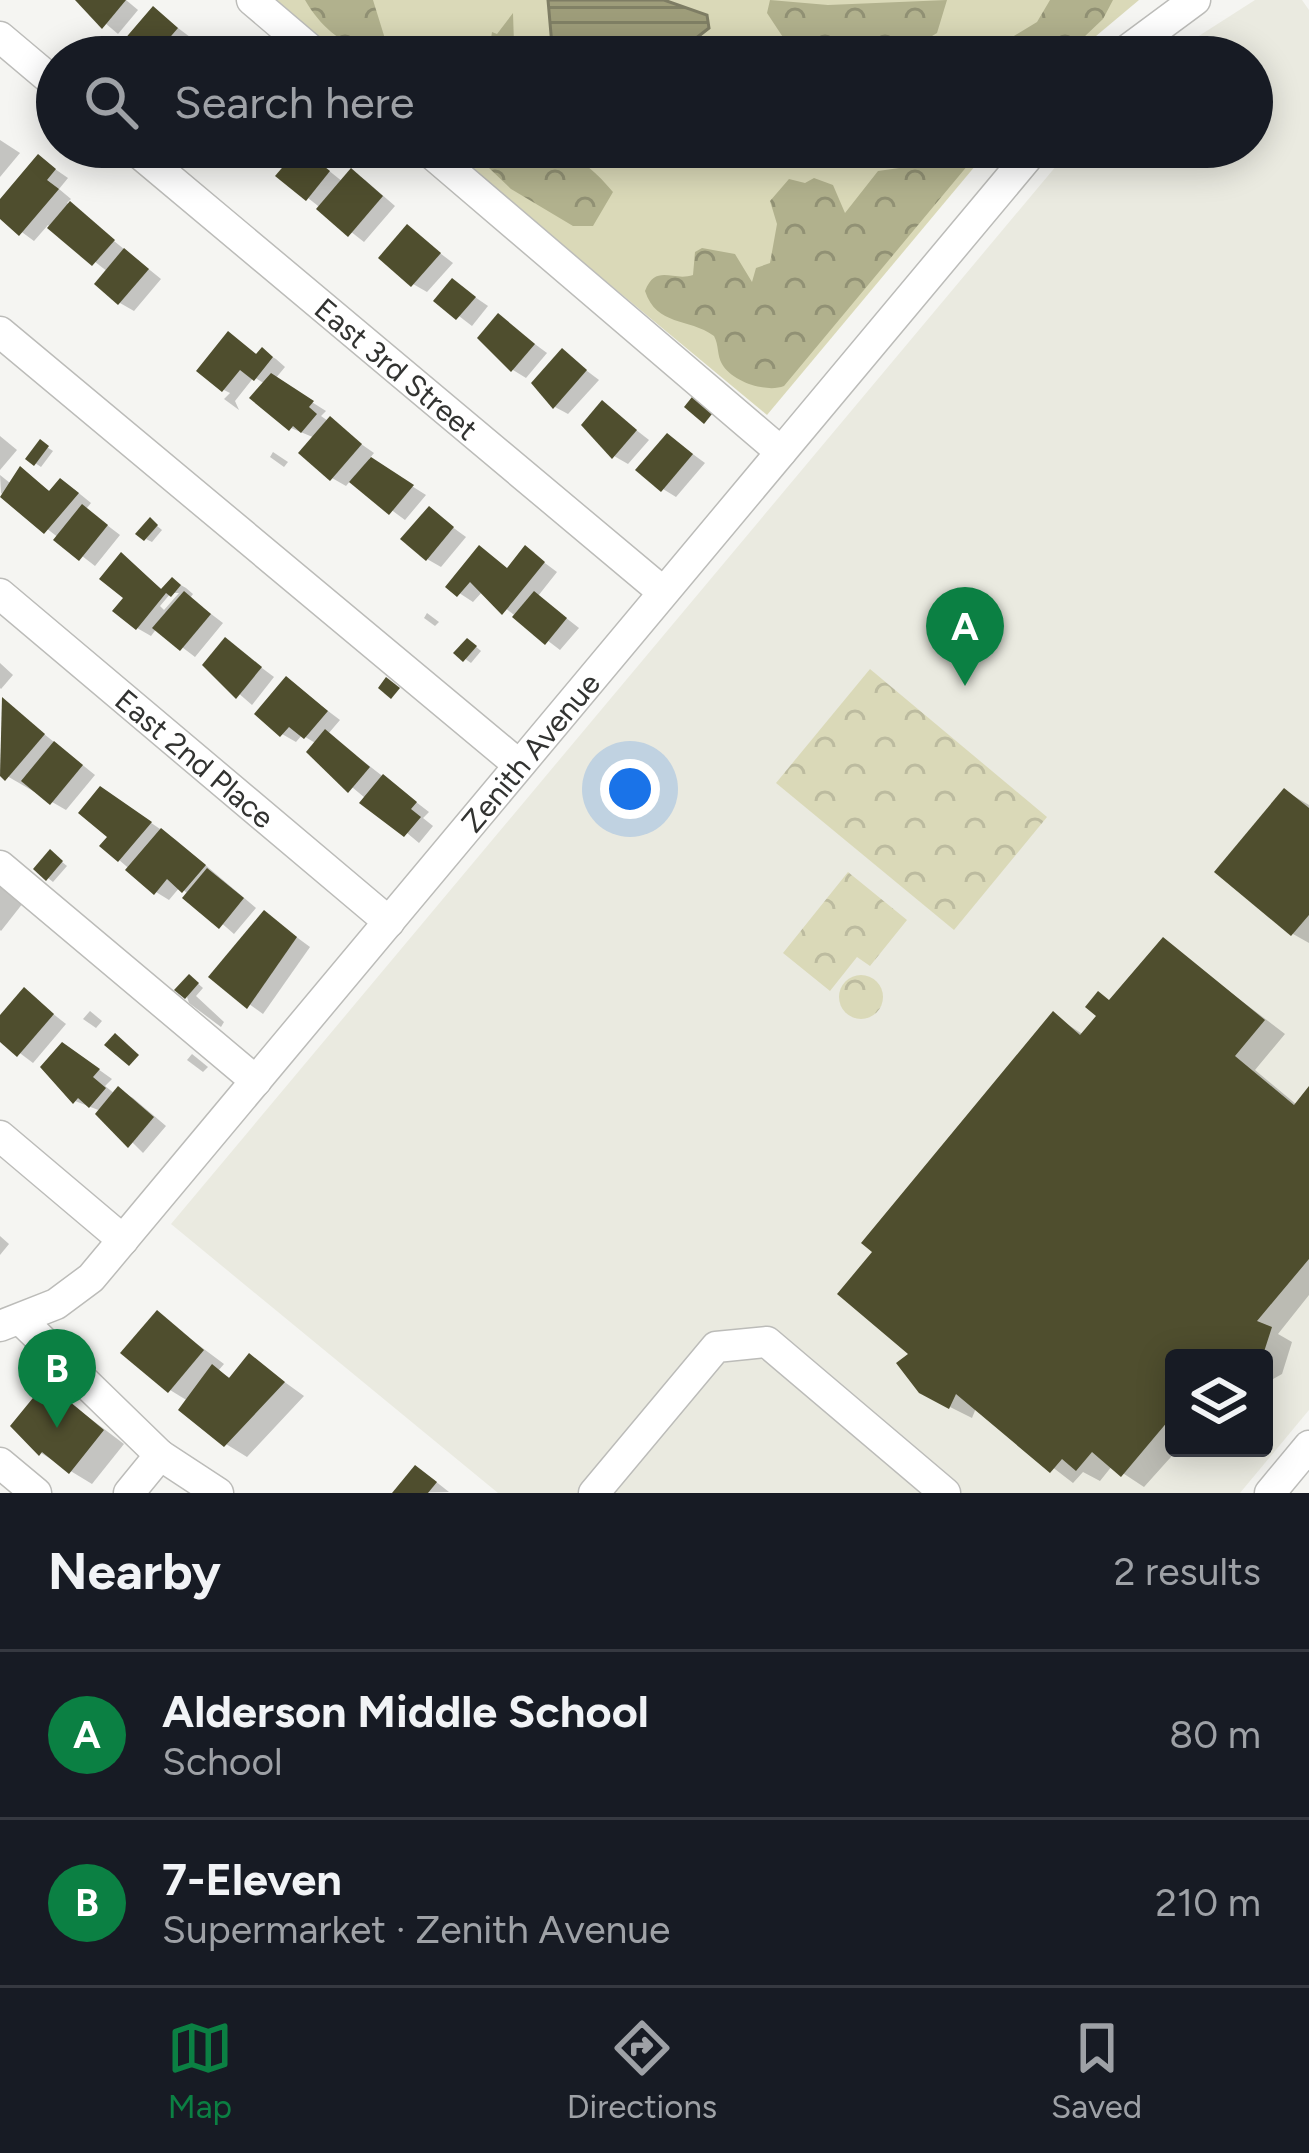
<!DOCTYPE html>
<meta charset="utf-8">
<style>
:root{--surface:#171b24;--page:#242831;--text:#f1f3f6;--muted:#9ea1a6;--line:#363941;--accent:#0b8043}
body{margin:0;font-family:Figtree,sans-serif;background:var(--page);color:var(--text)}
.controls{position:absolute;right:36px;bottom:36px;display:grid;overflow:hidden;border-radius:12px;box-shadow:0 6px 30px #0003}
.controls button{width:108px;height:108px;display:grid;place-items:center;padding:0;border:0;border-bottom:3px solid var(--line);background:var(--surface);color:var(--text);font:60px sans-serif}
.you{position:absolute;left:630px;top:789px;width:42px;height:42px;margin:-30px;border:9px solid #fff;border-radius:50%;background:#1a73e8;box-shadow:0 0 0 18px #1a73e833}
.badge{display:grid;place-items:center;width:78px;height:78px;border-radius:50%;background:var(--accent);color:#fff;font-size:39px;font-weight:700}
.pin{position:absolute;translate:-50% -99px;filter:drop-shadow(0 3px 6px #0008)}
.pin::after{content:'';position:absolute;top:63px;width:42px;height:36px;background:inherit;clip-path:polygon(0 0,100% 0,50% 100%)}
.list{margin:0;padding:0;list-style:none}
h2{display:flex;justify-content:space-between;align-items:center;height:156px;margin:0;padding:0 48px;font-size:51px}
h2 small{font-size:39px;font-weight:400;color:var(--muted)}
.list li{display:grid;grid-template-columns:78px 1fr auto;gap:36px;align-items:center;box-sizing:border-box;height:168px;padding:0 48px;border-top:3px solid var(--line)}
.list b{display:block;font-size:45px;white-space:nowrap}
.list p{margin:0;font-size:39px;white-space:nowrap;color:var(--muted)}
.list em{font-size:39px;font-style:normal;color:var(--muted)}
.icon{flex:none;width:66px;height:66px;fill:none;stroke:currentColor;stroke-width:2;stroke-linecap:round;stroke-linejoin:round}
.map{position:relative;flex:none;width:1309px;height:1493px;overflow:hidden}
.search{position:absolute;background:var(--surface);box-shadow:0 6px 30px #0003;left:36px;right:36px;top:36px;height:132px;display:flex;align-items:center;gap:30px;box-sizing:border-box;padding:0 42px;border-radius:66px;color:var(--muted);font-size:45px}
.sheet{height:492px;background:var(--surface)}
nav{display:flex;justify-content:space-around;align-items:center;box-sizing:border-box;height:168px;border-top:3px solid var(--line);background:var(--surface);font-size:33px;color:var(--muted)}
nav a{display:grid;justify-items:center;gap:6px}
nav .on{color:var(--accent)}
.map>svg:first-child{display:block}
.built{fill:#eaeae0;fill-rule:evenodd}
.grass{fill:#dad9b8}
.forest{fill:url(#forest-crowns)}
.park{fill:url(#park-crowns)}
.water{fill:url(#water-rules);stroke:#7e7d64;stroke-width:3}
.shadow{fill:#0003;fill-rule:evenodd}
.building{fill:#4f4e2e}
.lines{fill:none;stroke-linecap:round;stroke-linejoin:round}
.minor-casing{stroke:#bcbcb9;stroke-width:33}
.minor{stroke:#fff;stroke-width:30}
.labels{text-anchor:middle;dominant-baseline:central;stroke-width:12;stroke-linejoin:round;paint-order:stroke}
.street-label{font-size:30px;fill:#323331;stroke:#f5f5f2}
</style>
<div class="map">
<svg width="1309" height="1493" viewBox="0 0 1309 1493">
<defs>
<pattern id="forest-crowns" width="20" height="18" patternUnits="userSpaceOnUse" patternTransform="scale(3)"><rect width="20" height="18" fill="#b1b18d"/><path d="M2 6a3 3 0 1 1 6 0M12 15a3 3 0 1 1 6 0" fill="none" stroke="#919174"/></pattern>
<pattern id="park-crowns" width="20" height="18" patternUnits="userSpaceOnUse" patternTransform="scale(3)"><rect width="20" height="18" fill="#dad9b8"/><path d="M2 6a3 3 0 1 1 6 0M12 15a3 3 0 1 1 6 0" fill="none" stroke="#bcbb9f"/></pattern>
<pattern id="water-rules" width="6" height="5" patternUnits="userSpaceOnUse" patternTransform="scale(3)"><rect width="6" height="5" fill="#9e9d7a"/><path d="M0 2.5h6" fill="none" stroke="#818165"/></pattern>
</defs>
<rect width="100%" height="100%" fill="#f5f5f2"/>
<path class="built" d="M1255,0H1302L1309,10V1410L1240,1493H498L171,1224L1072,147H1252V57H1166ZM1174,1358H1264V1448H1174Z"/>
<g class="grass">
<polygon points="267,0 1139,0 1071,57 336,57"/>
<polygon points="444,147 991,147 767,415"/>
</g>
<g class="forest">
<path d="M305,0H373L386,42L414,46L434,41L453,57C390,57 340,60 305,0Z"/>
<polygon points="770,0 828,5 947,0 937,33 927,39 940,57 796,57 767,13"/>
<polygon points="1050,0 1113,0 1103,19 1063,57 979,57 1037,22"/>
<polygon points="513,13 514,44 519,41 529,57 488,57 492,32 497,34"/>
<path d="M467,147C536,147 566,135 613,192L593,226H573L511,189Z"/>
<path d="M916,147H983L784,386C767,393 732,382 722,364C717,356 719,345 714,336C688,317 657,327 645,291C656,263 673,282 693,275L695,252L702,248L735,254L752,282L756,268L770,263L777,224L770,201L789,179L805,183L814,178L833,185L845,213L878,171L913,166Z"/>
</g>
<g class="park">
<polygon points="870,669 1047,817 954,930 776,783"/>
<polygon points="848,872 907,920 870,966 857,957 830,991 783,953"/>
<circle cx="861" cy="997" r="22"/>
</g>
<polygon class="water" points="548,0 664,0 707,15 709,28 672,57 553,57"/>
<g class="shadow">
<polygon points="78,0 126,0 138,10 118,34"/>
<polygon points="154,10 190,37 173,57 140,57"/>
<polygon points="0,140 20,153 0,177"/>
<polygon points="254,147 274,147 267,155"/>
<polygon points="39,158 68,178 59,189 71,199 67,203 161,279 134,311 120,303 108,272 48,225 34,241 0,216 0,204"/>
<polygon points="313,158 343,182 352,172 365,180 395,206 364,242 308,198"/>
<polygon points="407,228 453,263 427,292 413,284"/>
<polygon points="453,282 488,306 472,326 438,300"/>
<polygon points="498,317 547,353 526,378 513,370"/>
<polygon points="229,335 259,356 262,351 276,359 285,367 275,379 326,411 321,416 374,453 369,459 426,495 405,520 351,480 346,486 332,478 315,438 291,428 265,384 254,377 235,401 239,410 224,399 230,393 224,390"/>
<polygon points="562,352 599,380 568,414 555,407"/>
<polygon points="603,404 649,440 628,464 614,456"/>
<polygon points="0,436 17,450 0,470"/>
<polygon points="668,436 705,463 676,497 663,489"/>
<polygon points="41,443 53,451 41,467 29,459"/>
<polygon points="273,452 288,462 284,467 270,457"/>
<polygon points="21,470 52,493 61,482 75,490 91,503 86,509 120,535 95,566 1,493 0,475 10,483"/>
<polygon points="429,510 466,537 441,567 427,559"/>
<polygon points="156,525 162,530 152,542 146,539"/>
<polygon points="526,549 557,572 538,596 579,628 560,650 483,591 473,602 450,587 509,570"/>
<path d="M121,556L164,591L172,580L186,588L193,594L190,598L223,623L195,657L157,628L151,636L137,628ZM171,593H179L164,610L160,606Z"/>
<polygon points="427,613 439,622 435,626 424,618"/>
<polygon points="226,641 274,677 252,705 206,665"/>
<polygon points="474,645 481,651 471,663 457,653"/>
<polygon points="0,663 13,675 1,689 0,688"/>
<polygon points="287,680 340,720 328,734 429,812 423,818 433,826 419,843 310,752 317,744 302,735 296,742 282,734"/>
<polygon points="3,701 95,775 66,810 0,772"/>
<polygon points="1285,791 1309,805 1309,943 1293,934"/>
<polygon points="115,798 176,840 256,908 234,934 180,887 169,900 156,892 103,846 111,836"/>
<polygon points="56,857 67,866 53,882 48,878"/>
<polygon points="0,886 23,903 1,931 0,930"/>
<polygon points="264,913 310,947 263,1014 212,977"/>
<polygon points="1163,941 1285,1034 1255,1070 1297,1105 1309,1091 1309,1295 1278,1334 1292,1342 1282,1374 1264,1384 1264,1358 1174,1358 1174,1448 1179,1448 1144,1487 1112,1466 1100,1481 1083,1472 1073,1483 976,1408 972,1418 944,1404 913,1354 1053,1015 1084,1035"/>
<polygon points="195,981 203,988 196,996 224,1022 221,1027 189,1003 187,997"/>
<polygon points="24,991 66,1024 33,1063 0,1038 0,1019"/>
<polygon points="90,1011 102,1021 96,1028 83,1019"/>
<polygon points="77,1054 112,1079 105,1086 115,1094 119,1090 133,1098 166,1126 143,1153 101,1111 75,1101"/>
<polygon points="192,1054 208,1067 203,1072 187,1060"/>
<polygon points="0,1236 9,1244 0,1255"/>
<polygon points="157,1314 224,1364 218,1371 232,1379 250,1357 304,1396 247,1457 226,1444 188,1401 170,1390"/>
<polygon points="47,1386 124,1444 92,1484 41,1453 14,1426"/>
<polygon points="416,1469 430,1477 449,1492 396,1493"/>
</g>
<g class="building">
<polygon points="75,0 126,0 102,29"/>
<polygon points="153,6 178,28 153,57 132,57 136,53 123,41"/>
<polygon points="300,147 330,171 306,201 275,176"/>
<polygon points="38,154 56,169 47,180 59,189 19,236 0,219 0,199"/>
<polygon points="351,168 383,196 348,237 316,209"/>
<polygon points="70,201 115,240 92,266 47,228"/>
<polygon points="407,224 441,253 411,287 378,258"/>
<polygon points="124,248 149,269 118,305 94,284"/>
<polygon points="452,278 476,297 456,320 433,301"/>
<polygon points="498,313 535,344 511,372 477,338"/>
<polygon points="228,331 256,354 262,347 273,357 254,381 240,370 222,392 196,371"/>
<polygon points="562,348 587,370 553,409 531,383"/>
<polygon points="271,373 314,401 309,407 317,414 301,433 293,426 289,431 249,398"/>
<polygon points="696,392 716,409 704,424 684,407"/>
<polygon points="602,400 637,430 612,459 581,425"/>
<polygon points="330,416 362,444 330,481 298,453"/>
<polygon points="667,433 693,454 661,492 635,470"/>
<polygon points="40,439 49,446 34,466 25,459"/>
<polygon points="371,457 414,485 389,515 349,482"/>
<polygon points="20,466 49,491 60,478 79,493 44,534 0,497"/>
<polygon points="82,504 108,525 79,561 53,540"/>
<polygon points="429,506 454,527 426,561 400,539"/>
<polygon points="150,517 158,525 144,541 135,534"/>
<polygon points="479,545 507,568 525,545 545,562 502,615 470,582 457,597 445,587"/>
<polygon points="121,552 161,589 172,577 181,585 171,597 166,593 136,630 112,611 123,598 99,579"/>
<polygon points="184,591 211,614 180,651 152,628"/>
<polygon points="534,591 567,618 545,645 512,617"/>
<polygon points="225,637 262,667 236,699 202,665"/>
<polygon points="467,638 477,646 463,662 453,653"/>
<polygon points="286,676 328,711 304,739 289,727 280,737 254,714"/>
<polygon points="386,677 400,688 391,699 378,688"/>
<polygon points="2,697 45,734 5,781 0,776"/>
<polygon points="325,729 370,767 348,793 306,752"/>
<polygon points="54,741 83,765 50,805 21,781"/>
<polygon points="383,774 417,802 411,809 421,817 404,837 359,803"/>
<polygon points="100,786 152,822 118,862 99,846 107,837 78,813"/>
<polygon points="1284,788 1309,808 1309,915 1291,936 1214,872"/>
<polygon points="161,828 206,865 182,893 167,879 154,895 125,870"/>
<polygon points="50,849 63,861 46,881 33,869"/>
<polygon points="207,868 244,898 219,929 182,898"/>
<polygon points="264,910 297,937 247,1009 208,977"/>
<polygon points="1163,937 1265,1020 1235,1056 1294,1105 1309,1086 1309,1259 1257,1321 1272,1327 1262,1358 1174,1358 1174,1414 1121,1477 1092,1452 1076,1471 1062,1459 1050,1473 956,1394 949,1409 919,1393 896,1363 908,1354 837,1294 872,1252 861,1243 1053,1011 1080,1035 1096,1016 1085,1007 1098,991 1109,1000"/>
<polygon points="189,974 199,983 185,999 174,990"/>
<polygon points="24,987 54,1014 17,1057 0,1042 0,1015"/>
<polygon points="115,1033 139,1055 129,1066 104,1045"/>
<polygon points="62,1042 100,1069 93,1077 106,1088 89,1108 78,1098 73,1104 40,1067"/>
<polygon points="118,1086 154,1117 128,1148 95,1114"/>
<polygon points="157,1310 204,1350 168,1393 120,1353"/>
<polygon points="249,1353 285,1382 224,1447 178,1410 212,1364 229,1378"/>
<polygon points="46,1382 104,1430 69,1474 42,1452 39,1456 10,1426"/>
<polygon points="415,1465 437,1482 428,1493 392,1493"/>
</g>
<g class="lines">
<defs>
<g id="minor">
<polyline points="252,0 319,57"/>
<polyline points="0,37 57,85"/>
<polyline points="1118,57 1195,0"/>
<path id="s1" d="M132,147L663,592"/>
<polyline points="424,147 781,452"/>
<polyline points="0,332 519,765"/>
<path id="s2" d="M0,594L389,922"/>
<polyline points="0,866 256,1081"/>
<polyline points="0,1136 123,1240"/>
<polyline points="20,1319 160,1455 129,1493"/>
<path id="s3" d="M0,1326L56,1304L91,1278L1036,147"/>
<polyline points="160,1455 218,1493"/>
<polyline points="0,1463 36,1493"/>
<polyline points="594,1493 716,1347 767,1342 945,1493"/>
<polyline points="1270,1493 1309,1446"/>
</g>
</defs>
<use href="#minor" class="minor-casing"/>
<use href="#minor" class="minor"/>
</g>
<g class="labels">
<g class="street-label">
<text stroke="none"><textPath href="#s1" startOffset="345">East 3rd Street</textPath></text>
<text stroke="none"><textPath href="#s3" startOffset="789">Zenith Avenue</textPath></text>
<text stroke="none"><textPath href="#s2" startOffset="255">East 2nd Place</textPath></text>
</g>
</g>
</svg>
<div class="controls">
<button><svg class="icon" aria-label="layers" viewBox="0 0 24 24"><path d="M12 4l9 5-9 5-9-5zM3 14l9 5 9-5"/></svg></button>
</div>
<div class="you"></div>
<div class="pin badge" style="left:965px;top:686px">A</div>
<div class="pin badge" style="left:57px;top:1428px">B</div>
<div class="search"><svg class="icon" aria-label="search" viewBox="0 0 24 24"><circle cx="10" cy="10" r="6"/><path d="M15 15l6 6"/></svg>Search here</div>
</div>
<section class="sheet">
<h2>Nearby<small>2 results</small></h2>
<ul class="list">
<li><span class="badge">A</span><div><b>Alderson Middle School</b><p>School</p></div><em>80 m</em></li>
<li><span class="badge">B</span><div><b>7-Eleven</b><p>Supermarket · Zenith Avenue</p></div><em>210 m</em></li>
</ul>
</section>
<nav>
<a class="on"><svg class="icon" aria-label="map" viewBox="0 0 24 24"><path d="M3 6l6-2 6 2 6-2v14l-6 2-6-2-6 2zM9 4v14M15 6v14"/></svg>Map</a>
<a><svg class="icon" aria-label="directions" viewBox="0 0 24 24"><path d="M12 3l9 9-9 9-9-9zM9 14v-3h6M13 9l2 2-2 2"/></svg>Directions</a>
<a><svg class="icon" aria-label="saved" viewBox="0 0 24 24"><path d="M7 4h10v16l-5-4-5 4z"/></svg>Saved</a>
</nav>
